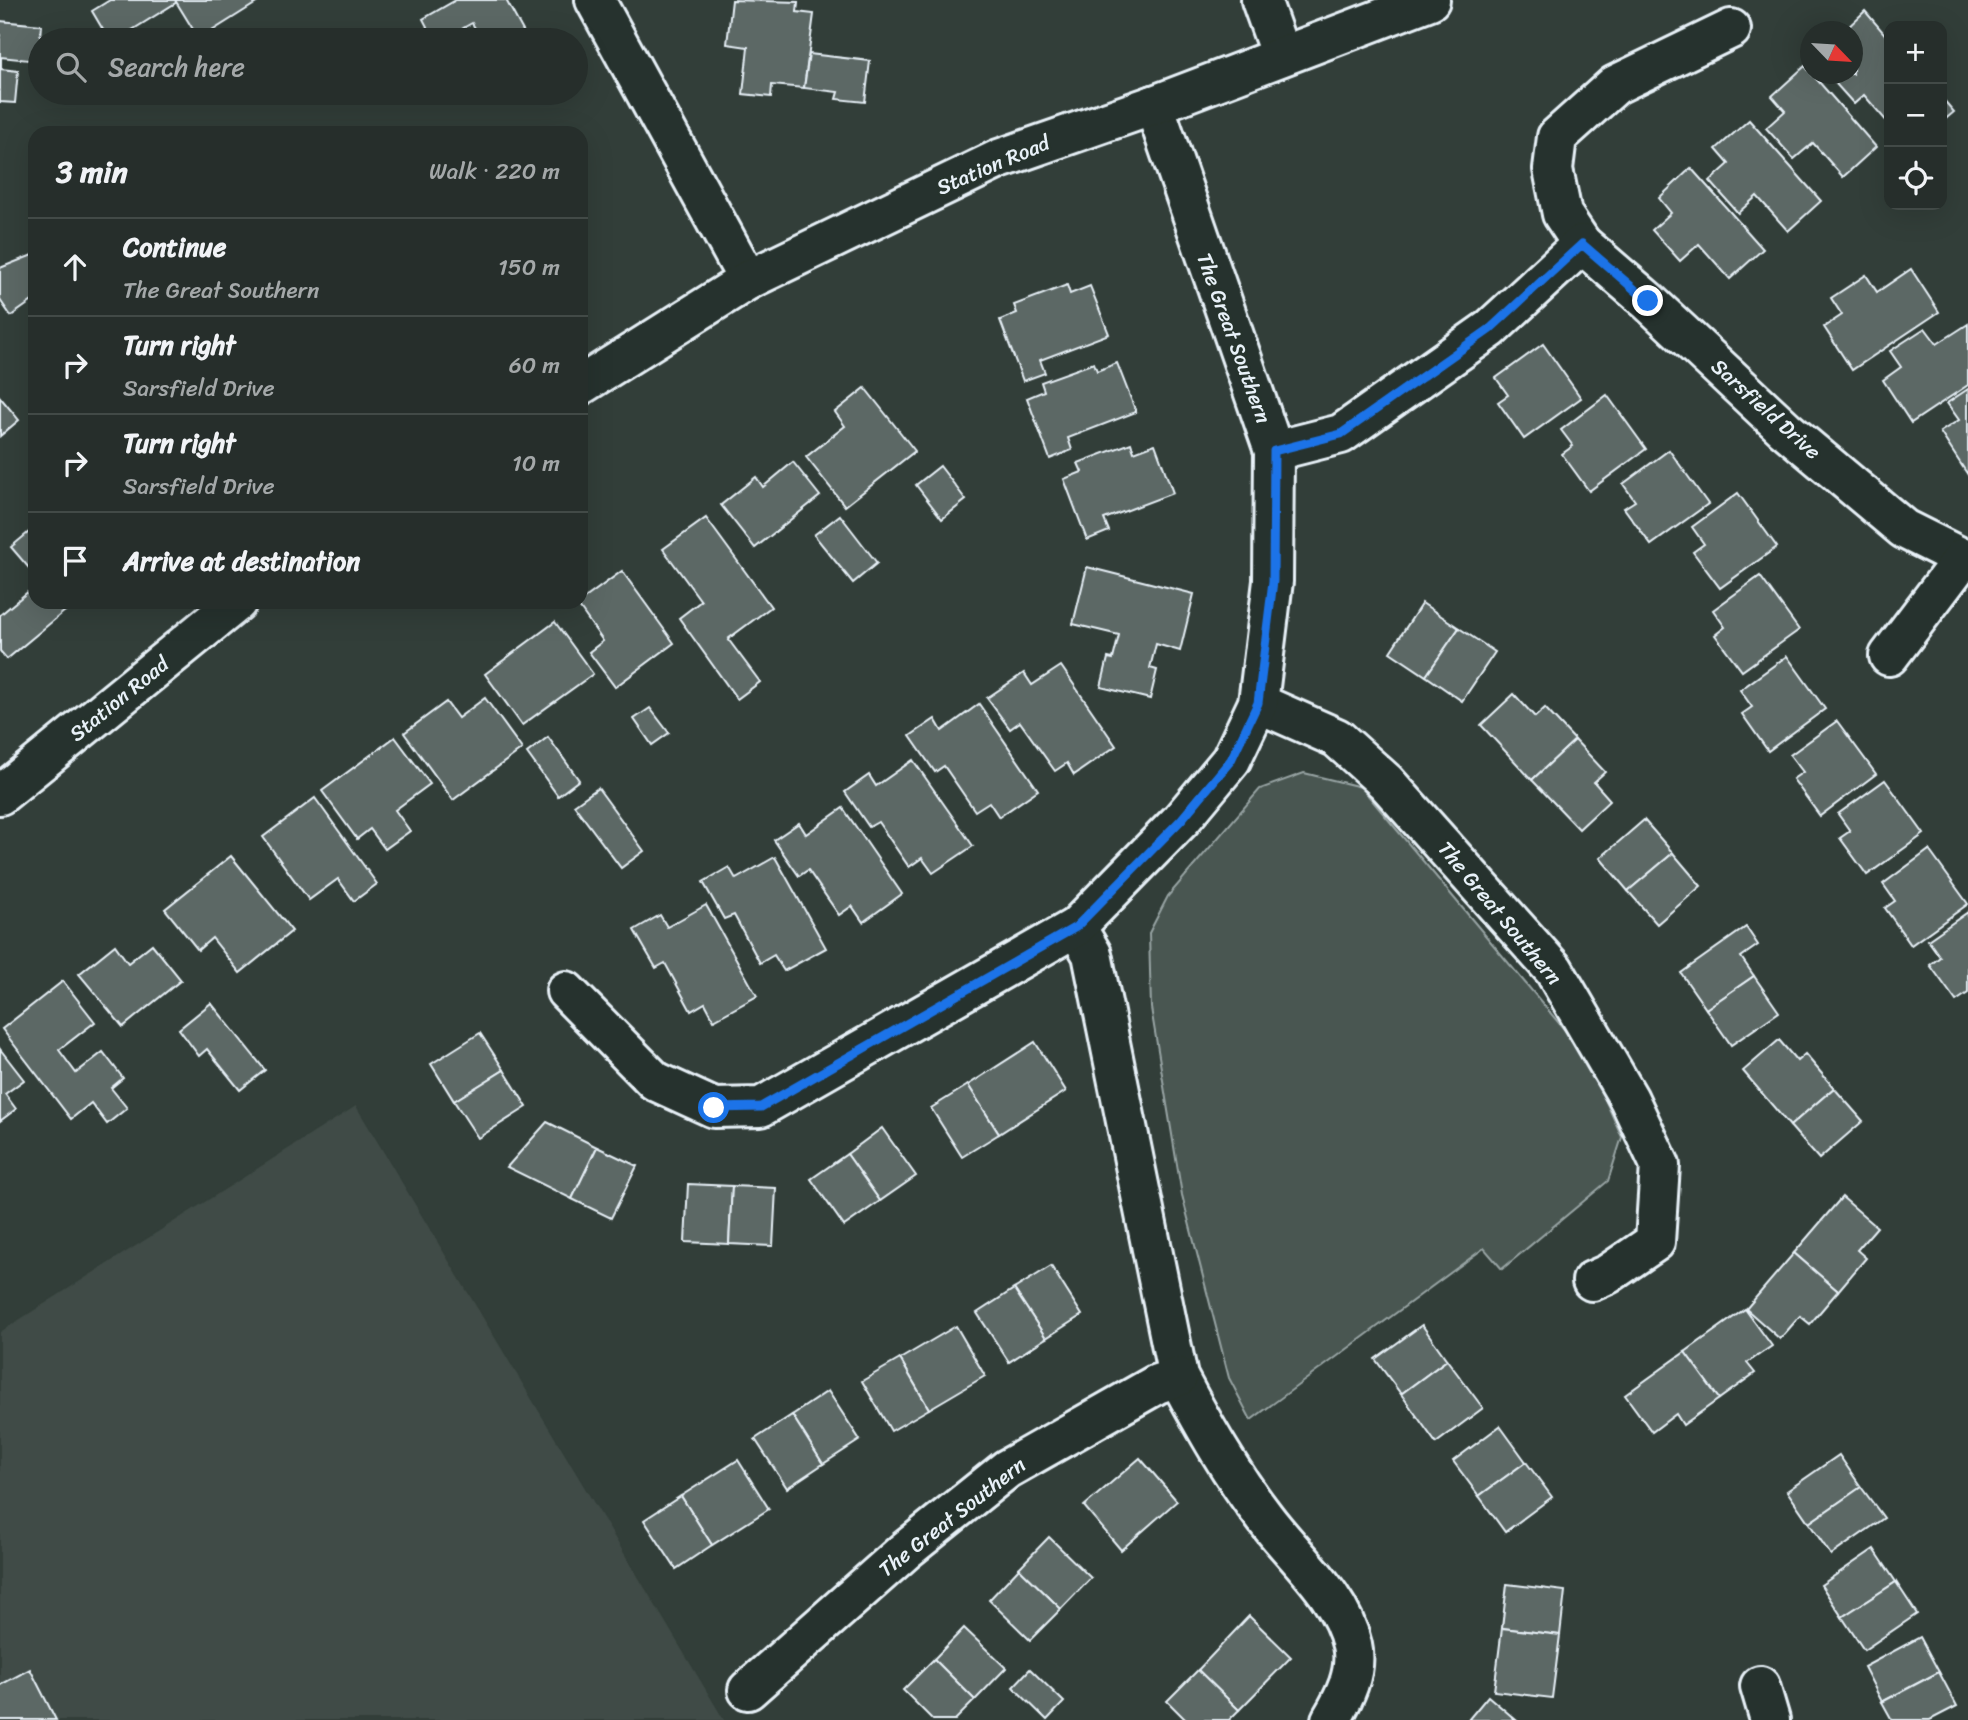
<!DOCTYPE html>
<meta charset="utf-8">
<style>
:root{--surface:#262e2b;--page:#2e3633;--text:#f1f3f6;--muted:#a4a8a9;--line:#424a47}
body{margin:0;font-family:Sriracha,sans-serif;background:var(--page);color:var(--text)}
.controls{position:absolute;right:21px;top:21px;display:grid;overflow:hidden;border-radius:14px;box-shadow:0 7px 28px #0002}
.controls button{width:63px;height:63px;display:grid;place-items:center;padding:0;border:0;border-bottom:2px solid var(--line);background:var(--surface);color:var(--text);font:35px sans-serif}
.compass{position:absolute;left:1800px;top:21px;width:63px;height:63px;border-radius:50%;background:var(--surface);box-shadow:0 7px 28px #0002;rotate:115deg}
.stop{position:absolute;width:21px;height:21px;margin:-16px;border:5px solid #1a73e8;border-radius:50%;background:#fff}
.stop.end{background:#1a73e8;border-color:#fff;box-shadow:0 2px 7px #0008}
.list{margin:0;padding:0;list-style:none}
h2{display:flex;justify-content:space-between;align-items:center;height:91px;margin:0;padding:0 28px;font-size:30px}
h2 small{font-size:23px;font-weight:400;color:var(--muted)}
.list li{display:grid;grid-template-columns:46px 1fr auto;gap:21px;align-items:center;box-sizing:border-box;height:98px;padding:0 28px;border-top:2px solid var(--line)}
.list b{display:block;font-size:26px;white-space:nowrap}
.list p{margin:0;font-size:23px;white-space:nowrap;color:var(--muted)}
.list em{font-size:23px;font-style:normal;color:var(--muted)}
.icon{flex:none;width:38px;height:38px;fill:none;stroke:currentColor;stroke-width:2;stroke-linecap:round;stroke-linejoin:round}
.map{position:relative;flex:none;width:1968px;height:1720px;overflow:hidden}
.search{position:absolute;background:var(--surface);box-shadow:0 7px 28px #0002;left:28px;top:28px;width:560px;height:77px;display:flex;align-items:center;gap:18px;box-sizing:border-box;padding:0 24px;border-radius:38px;color:var(--muted);font-size:26px}
.panel{position:absolute;background:var(--surface);box-shadow:0 7px 28px #0002;left:28px;top:126px;width:560px;height:483px;border-radius:21px}
.map>svg:first-child{display:block}
.built{fill:#3f4b46}
.green{fill:#495651;stroke:#98a4a4;stroke-width:2}
.building{fill:#5c6865;stroke:#e8f1f8;stroke-width:2}
.lines{fill:none;stroke-linecap:round;stroke-linejoin:round}
.street-casing{stroke:#e8f1f8;stroke-width:44}
.secondary-casing{stroke:#e8f1f8;stroke-width:44}
.street{stroke:#26332d;stroke-width:38}
.secondary{stroke:#26332d;stroke-width:38}
.route{stroke:#1a73e8;stroke-width:9}
.labels{text-anchor:middle;dominant-baseline:central;stroke-width:5;stroke-linejoin:round;paint-order:stroke}
.street-label{font-size:21px;fill:#e8f1f8;stroke:#26332d}
</style>
<div class="map">
<svg width="1968" height="1720" viewBox="0 0 1968 1720">
<rect width="100%" height="100%" fill="#323e39"/>
<filter id="ink" filterUnits="userSpaceOnUse"><feTurbulence type="fractalNoise" baseFrequency=".0143" numOctaves="2"/><feDisplacementMap in="SourceGraphic" scale="14" xChannelSelector="R" yChannelSelector="G"/><feConvolveMatrix kernelMatrix="1 2 1 2 8 2 1 2 1" color-interpolation-filters="sRGB"/></filter>
<g filter="url(#ink)">
<polygon class="built" points="356,1106 724,1720 0,1720 0,1332"/>
<polygon class="green" points="1304,773 1361,787 1584,1053 1622,1137 1608,1181 1502,1269 1484,1248 1251,1420 1229,1378 1182,1195 1151,1008 1149,933 1168,896 1260,789"/>
<g class="building">
<polygon points="110,0 175,0 177,2 116,40 109,40 92,11"/>
<polygon points="175,0 257,0 258,2 199,39"/>
<polygon points="456,0 506,0 528,40 482,40 472,23 442,40 434,40 423,19"/>
<polygon points="732,0 798,2 797,12 814,14 804,88 772,85 771,97 743,94 748,47 727,44"/>
<polygon points="1865,11 1889,39 1889,124 1864,95 1854,104 1827,74 1853,74 1853,32 1843,32"/>
<polygon points="0,21 41,25 38,61 1,57 1,69 18,71 15,103 0,102"/>
<polygon points="809,54 870,61 865,102 836,99 838,92 804,88"/>
<polygon points="1805,66 1876,147 1843,177 1813,143 1794,159 1766,128 1785,111 1772,96"/>
<polygon points="1942,98 1954,112 1942,122"/>
<polygon points="1749,120 1821,201 1788,231 1757,196 1738,213 1710,181 1729,164 1716,149"/>
<polygon points="1691,168 1763,249 1730,279 1699,244 1680,261 1652,230 1671,213 1659,198"/>
<polygon points="35,254 35,299 11,316 0,300 0,268"/>
<polygon points="1911,269 1939,312 1852,370 1824,327 1842,315 1831,298 1866,275 1877,292"/>
<polygon points="1067,285 1070,294 1090,286 1109,334 1040,360 1045,373 1023,381 1000,320 1017,313 1014,305"/>
<polygon points="1968,324 1968,385 1911,423 1883,380 1901,367 1890,351 1925,328 1937,344"/>
<polygon points="1543,344 1581,398 1524,439 1498,402 1508,395 1496,378"/>
<polygon points="1094,363 1097,371 1117,363 1136,412 1068,438 1072,450 1050,459 1027,398 1044,391 1041,382"/>
<polygon points="865,388 915,451 845,506 806,457 845,426 835,412"/>
<polygon points="1968,389 1968,475 1940,432 1959,420 1947,403"/>
<polygon points="1607,395 1646,449 1589,491 1562,454 1573,446 1561,430"/>
<polygon points="0,397 19,420 0,436"/>
<polygon points="1131,443 1134,452 1155,444 1173,493 1104,519 1109,531 1087,540 1064,479 1082,472 1078,463"/>
<polygon points="1669,450 1708,504 1651,545 1624,508 1635,501 1623,484"/>
<polygon points="793,462 820,496 755,548 721,505 756,477 763,487"/>
<polygon points="940,466 966,500 942,519 916,485"/>
<polygon points="1738,493 1777,547 1720,588 1693,552 1704,544 1692,527"/>
<polygon points="840,515 877,563 853,583 814,535"/>
<polygon points="706,518 771,607 728,639 760,682 737,699 679,618 701,601 663,549"/>
<polygon points="35,527 35,575 11,547"/>
<polygon points="1087,567 1194,594 1180,651 1156,644 1150,668 1157,670 1150,699 1101,687 1108,658 1113,659 1119,635 1073,624"/>
<polygon points="622,571 674,643 615,687 589,652 603,641 577,604"/>
<polygon points="1760,576 1799,630 1742,671 1715,635 1725,627 1713,610"/>
<polygon points="35,586 35,602 57,602 65,611 7,659 0,651 0,615"/>
<polygon points="57,602 76,602 65,611"/>
<polygon points="1422,603 1459,628 1426,676 1390,652"/>
<polygon points="555,622 593,674 522,725 485,674"/>
<polygon points="1459,628 1495,652 1462,701 1426,676"/>
<polygon points="1787,656 1825,709 1768,751 1742,714 1752,707 1740,690"/>
<polygon points="1061,666 1116,746 1074,775 1067,763 1055,771 1020,722 1010,729 987,698 1024,673 1032,685"/>
<polygon points="1514,694 1535,717 1545,708 1575,740 1532,780 1481,725"/>
<polygon points="485,698 522,749 453,800 404,733 446,702 458,718"/>
<polygon points="979,704 1038,790 999,817 989,802 975,811 944,766 935,772 910,736 935,719 942,731"/>
<polygon points="650,708 669,733 652,745 634,719"/>
<polygon points="1837,721 1876,774 1820,816 1793,779 1803,772 1790,755"/>
<polygon points="395,737 430,784 395,810 410,831 385,849 370,829 357,839 322,791"/>
<polygon points="548,737 579,780 558,796 527,753"/>
<polygon points="1575,740 1605,772 1594,782 1610,800 1579,829 1532,780"/>
<polygon points="913,760 973,846 933,873 922,858 909,867 878,822 869,827 845,792 869,775 876,786"/>
<polygon points="1885,780 1924,834 1867,875 1840,838 1850,831 1838,814"/>
<polygon points="598,788 644,851 621,868 574,805"/>
<polygon points="315,798 377,884 354,901 338,879 309,900 263,837"/>
<polygon points="843,808 902,894 863,922 852,906 839,915 808,870 799,876 774,840 799,823 806,834"/>
<polygon points="1644,820 1673,853 1628,891 1600,858"/>
<polygon points="1929,850 1968,904 1911,945 1885,908 1895,901 1883,884"/>
<polygon points="1673,853 1701,886 1657,924 1628,891"/>
<polygon points="231,856 292,931 240,973 212,938 198,950 165,909"/>
<polygon points="775,857 826,948 784,971 774,955 760,963 734,915 724,919 703,882 729,867 736,879"/>
<polygon points="706,905 757,996 714,1020 705,1003 691,1011 665,963 656,968 634,930 660,915 667,927"/>
<polygon points="1968,912 1968,993 1956,1001 1930,965 1940,957 1928,940"/>
<polygon points="1746,927 1758,945 1741,957 1754,976 1706,1009 1681,973"/>
<polygon points="152,944 181,980 123,1027 79,974 115,945 128,963"/>
<polygon points="1754,976 1779,1012 1731,1045 1706,1009"/>
<polygon points="63,981 95,1022 59,1050 76,1073 103,1052 123,1078 111,1088 127,1108 107,1124 91,1103 71,1119 2,1029"/>
<polygon points="211,1003 265,1070 240,1090 207,1049 199,1056 179,1029"/>
<polygon points="480,1033 504,1070 454,1101 431,1064"/>
<polygon points="1779,1040 1797,1061 1805,1054 1834,1088 1790,1126 1743,1071"/>
<polygon points="1035,1042 1066,1091 999,1134 968,1085"/>
<polygon points="0,1049 24,1080 5,1094 16,1109 0,1121"/>
<polygon points="504,1070 527,1107 478,1138 454,1101"/>
<polygon points="968,1085 999,1134 962,1157 931,1108"/>
<polygon points="1834,1088 1863,1121 1819,1159 1790,1126"/>
<polygon points="547,1122 597,1147 572,1199 507,1167"/>
<polygon points="882,1128 916,1176 880,1201 847,1154"/>
<polygon points="597,1147 637,1166 611,1218 572,1199"/>
<polygon points="847,1154 880,1201 844,1226 811,1179"/>
<polygon points="688,1184 732,1186 729,1244 685,1242"/>
<polygon points="732,1186 776,1188 773,1246 729,1244"/>
<polygon points="1842,1197 1877,1227 1857,1250 1866,1258 1838,1291 1794,1253"/>
<polygon points="1794,1253 1838,1291 1810,1324 1800,1316 1780,1339 1746,1309"/>
<polygon points="1051,1266 1082,1315 1046,1338 1014,1289"/>
<polygon points="1014,1289 1046,1338 1009,1362 977,1313"/>
<polygon points="1745,1309 1772,1346 1747,1363 1755,1373 1719,1399 1685,1352"/>
<polygon points="1422,1325 1447,1360 1401,1394 1375,1359"/>
<polygon points="956,1326 985,1376 929,1409 900,1359"/>
<polygon points="1685,1352 1719,1399 1683,1425 1676,1414 1652,1432 1625,1395"/>
<polygon points="900,1359 929,1409 891,1431 862,1381"/>
<polygon points="1447,1360 1483,1408 1436,1443 1401,1394"/>
<polygon points="828,1391 860,1440 823,1464 792,1415"/>
<polygon points="792,1415 823,1464 787,1488 755,1439"/>
<polygon points="1500,1426 1526,1462 1479,1496 1453,1461"/>
<polygon points="1839,1455 1861,1487 1809,1523 1787,1491"/>
<polygon points="1140,1458 1177,1501 1121,1550 1084,1506"/>
<polygon points="738,1460 769,1509 712,1545 681,1496"/>
<polygon points="1526,1462 1552,1497 1505,1532 1479,1496"/>
<polygon points="1861,1487 1884,1518 1831,1555 1809,1523"/>
<polygon points="681,1496 712,1545 676,1569 644,1520"/>
<polygon points="1049,1537 1091,1578 1061,1609 1019,1568"/>
<polygon points="1874,1549 1896,1582 1842,1617 1821,1585"/>
<polygon points="1019,1568 1061,1609 1030,1640 989,1600"/>
<polygon points="1896,1582 1917,1614 1864,1650 1842,1617"/>
<polygon points="1507,1584 1565,1591 1560,1635 1502,1628"/>
<polygon points="1249,1616 1291,1657 1239,1710 1198,1670"/>
<polygon points="964,1628 1006,1668 975,1700 934,1659"/>
<polygon points="1502,1628 1560,1635 1552,1698 1494,1691"/>
<polygon points="1920,1637 1939,1672 1882,1702 1864,1667"/>
<polygon points="934,1659 975,1700 955,1720 933,1720 903,1690"/>
<polygon points="30,1669 56,1720 0,1720 0,1685"/>
<polygon points="1030,1669 1064,1702 1047,1720 1013,1687"/>
<polygon points="1198,1670 1239,1710 1229,1720 1186,1720 1167,1701"/>
<polygon points="1939,1672 1957,1706 1930,1720 1892,1720 1882,1702"/>
<polygon points="1488,1696 1516,1720 1468,1720"/>
</g>
<g class="lines">
<defs>
<g id="street">
<polyline points="595,0 748,280"/>
<polyline points="1261,0 1281,56"/>
<polyline points="1731,29 1615,85 1557,137 1553,169 1562,214 1582,244 1648,301 1785,429 1904,529 1968,561"/>
<polyline points="1274,451 1341,434 1490,329 1582,244"/>
<polyline points="1889,656 1963,558"/>
<polyline points="1258,703 1337,738 1386,782 1554,970 1629,1099 1660,1165 1655,1242 1608,1274 1592,1281"/>
<path d="M1076,927L1092,954L1178,1377C1204,1426 1231,1474 1265,1518C1295,1558 1341,1595 1352,1645C1358,1672 1344,1698 1331,1720"/>
<polyline points="566,991 655,1081 714,1108 761,1107 1076,927 1181,820 1231,760 1258,703 1273,581 1274,451 1154,105"/>
<polyline points="1760,1686 1770,1720"/>
<polyline points="748,1690 906,1550 1007,1469 1157,1384 1178,1377"/>
</g>
<g id="secondary">
<polyline points="581,385 748,280 999,159 1154,105 1430,0"/>
<polyline points="0,795 237,602"/>
</g>
</defs>
<use href="#street" class="street-casing"/>
<use href="#secondary" class="secondary-casing"/>
<use href="#street" class="street"/>
<use href="#secondary" class="secondary"/>
</g>
</g>
<g class="lines" filter="url(#ink)">
<polyline class="route" points="714,1108 761,1107 1076,927 1181,820 1231,760 1258,703 1273,581 1274,451 1341,434 1490,329 1582,244 1648,301"/>
</g>
<g class="labels">
<g class="street-label">
<text transform="translate(993 165) rotate(-23)">Station Road</text>
<text transform="translate(1234 338) rotate(70)">The Great Southern</text>
<text transform="translate(1766 409) rotate(42)">Sarsfield Drive</text>
<text transform="translate(119 699) rotate(-39)">Station Road</text>
<text transform="translate(1500 913) rotate(50)">The Great Southern</text>
<text transform="translate(952 1517) rotate(-38)">The Great Southern</text>
</g>
</g>
</svg>
<div class="controls">
<button>+</button>
<button>−</button>
<button><svg class="icon" aria-label="locate" viewBox="0 0 24 24"><circle cx="12" cy="12" r="6"/><path d="M12 2v4M12 18v4M2 12h4M18 12h4"/></svg></button>
</div>
<svg class="compass" viewBox="-18 -18 36 36"><path d="M0-13l5 13h-10z" fill="#e53935"/><path d="M0 13l5-13h-10z" fill="#a4a8a9"/></svg>
<div class="stop" style="left:714px;top:1108px"></div>
<div class="stop end" style="left:1648px;top:301px"></div>
<div class="search"><svg class="icon" aria-label="search" viewBox="0 0 24 24"><circle cx="10" cy="10" r="6"/><path d="M15 15l6 6"/></svg>Search here</div>
<section class="panel">
<h2>3 min<small>Walk · 220 m</small></h2>
<ul class="list">
<li><svg class="icon" aria-label="ahead" viewBox="0 0 24 24"><path d="M12 20V5M6 11l6-6 6 6"/></svg><div><b>Continue</b><p>The Great Southern</p></div><em>150 m</em></li>
<li><svg class="icon" aria-label="right" viewBox="0 0 24 24"><path d="M7 20v-9h11M14 6l5 5-5 5"/></svg><div><b>Turn right</b><p>Sarsfield Drive</p></div><em>60 m</em></li>
<li><svg class="icon" aria-label="right" viewBox="0 0 24 24"><path d="M7 20v-9h11M14 6l5 5-5 5"/></svg><div><b>Turn right</b><p>Sarsfield Drive</p></div><em>10 m</em></li>
<li><svg class="icon" aria-label="arrive" viewBox="0 0 24 24"><path d="M6 21V4h12l-3 4 3 4H6"/></svg><div><b>Arrive at destination</b></div></li>
</ul>
</section>
</div>
